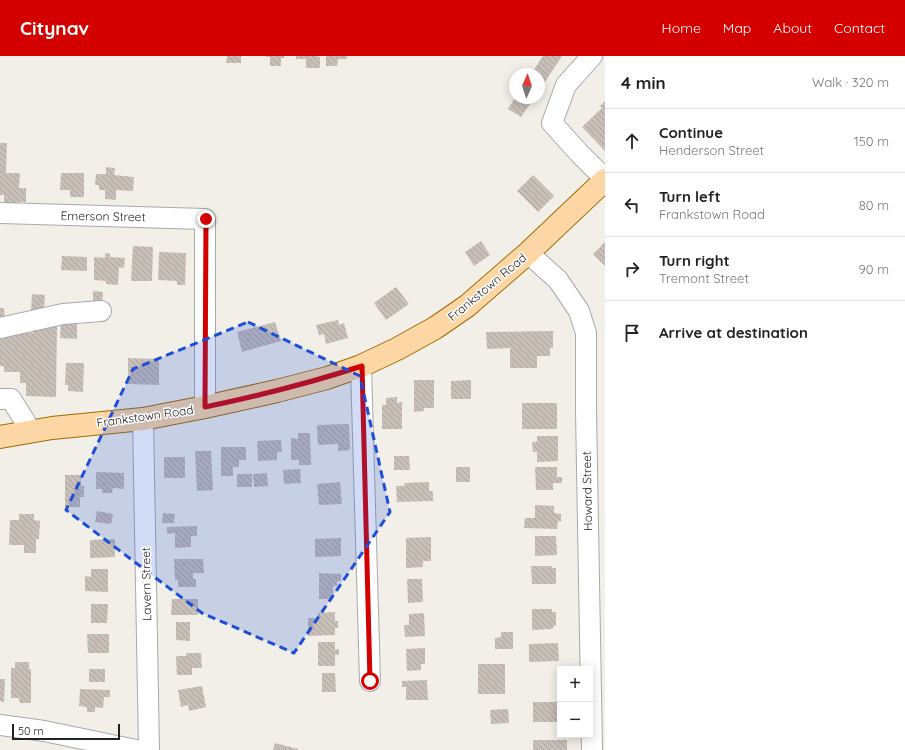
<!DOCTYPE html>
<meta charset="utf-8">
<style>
:root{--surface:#fff;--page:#f2f2f2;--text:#222;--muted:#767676;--line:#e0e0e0;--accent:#d40000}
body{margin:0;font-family:Quicksand,sans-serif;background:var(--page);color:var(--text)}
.controls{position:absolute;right:12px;bottom:12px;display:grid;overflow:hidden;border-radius:0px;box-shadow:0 2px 10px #0003}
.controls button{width:36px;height:36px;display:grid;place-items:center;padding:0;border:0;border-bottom:1px solid var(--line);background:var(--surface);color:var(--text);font:20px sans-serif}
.compass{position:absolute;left:509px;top:12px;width:36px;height:36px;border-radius:50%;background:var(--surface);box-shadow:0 2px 10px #0003;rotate:3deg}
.scale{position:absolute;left:12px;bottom:10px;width:108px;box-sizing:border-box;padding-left:4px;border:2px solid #222;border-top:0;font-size:11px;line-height:14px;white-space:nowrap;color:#222;-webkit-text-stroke:3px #fff;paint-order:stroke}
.stop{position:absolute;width:12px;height:12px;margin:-9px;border:3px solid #d40000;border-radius:50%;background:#fff}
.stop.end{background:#d40000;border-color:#fff;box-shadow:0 1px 4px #0008}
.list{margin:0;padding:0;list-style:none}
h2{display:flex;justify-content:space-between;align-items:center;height:52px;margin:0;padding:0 16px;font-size:17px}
h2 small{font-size:13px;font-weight:400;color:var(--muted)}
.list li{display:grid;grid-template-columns:26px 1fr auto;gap:12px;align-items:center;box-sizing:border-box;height:64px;padding:0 16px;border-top:1px solid var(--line)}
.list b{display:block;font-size:15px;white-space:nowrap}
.list p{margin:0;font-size:13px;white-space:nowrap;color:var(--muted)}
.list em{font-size:13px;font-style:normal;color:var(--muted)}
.icon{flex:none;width:22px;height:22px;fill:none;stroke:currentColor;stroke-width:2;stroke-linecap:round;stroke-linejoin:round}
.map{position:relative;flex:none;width:605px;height:694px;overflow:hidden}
header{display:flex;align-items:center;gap:24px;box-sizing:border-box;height:56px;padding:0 20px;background:var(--accent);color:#fff}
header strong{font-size:19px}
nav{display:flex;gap:22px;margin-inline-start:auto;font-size:14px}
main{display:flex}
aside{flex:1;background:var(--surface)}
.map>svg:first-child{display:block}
.building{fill:url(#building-back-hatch)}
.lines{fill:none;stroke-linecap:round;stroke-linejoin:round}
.minor-casing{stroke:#a9a9a9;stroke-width:22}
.major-casing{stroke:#a06b00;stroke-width:24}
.minor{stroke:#fff;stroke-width:20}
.major{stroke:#fcd6a4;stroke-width:22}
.route{stroke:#d40000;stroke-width:5}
.marked{fill:#1d4ed8;fill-opacity:0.2;stroke:#1d4ed8;stroke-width:3;stroke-dasharray:8 5;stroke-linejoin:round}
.labels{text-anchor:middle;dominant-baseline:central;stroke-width:3;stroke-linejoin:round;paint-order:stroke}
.street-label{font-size:12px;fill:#222;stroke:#fff}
</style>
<header>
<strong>Citynav</strong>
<nav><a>Home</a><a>Map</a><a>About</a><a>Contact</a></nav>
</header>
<main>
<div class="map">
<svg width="605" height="694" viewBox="0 0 605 694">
<defs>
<pattern id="building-back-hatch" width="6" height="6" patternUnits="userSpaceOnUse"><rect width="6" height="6" fill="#c7bfb8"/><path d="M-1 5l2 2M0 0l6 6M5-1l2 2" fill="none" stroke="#aba49e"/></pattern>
</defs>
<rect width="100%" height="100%" fill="#f2efe9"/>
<g class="building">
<polygon points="227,0 241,0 241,7 226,7"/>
<polygon points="266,0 284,0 284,2 281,2 281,10 270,10 270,1 266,1"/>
<polygon points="296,0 318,0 318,1 320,1 320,12 306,12 306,3 296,3"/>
<polygon points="326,0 347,0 347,3 338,3 337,10 326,10"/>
<polygon points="543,0 562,0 539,35 539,18 531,18"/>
<polygon points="515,42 534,42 521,61 508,53"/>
<polygon points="605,45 605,95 582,71 602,52 600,50"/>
<polygon points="0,87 7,87 6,117 20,117 19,132 26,132 26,146 18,146 17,147 4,147 4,139 0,139"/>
<polygon points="106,111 115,112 114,119 134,121 133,135 116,134 116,144 105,143 105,134 99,134 99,129 95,129 96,118 106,118"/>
<polygon points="61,117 84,117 84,141 70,141 70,134 60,134"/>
<polygon points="533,119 554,140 538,156 517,135"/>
<polygon points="481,185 490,199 474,210 465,196"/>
<polygon points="605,186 605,210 593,198"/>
<polygon points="133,190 153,191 152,225 131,225"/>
<polygon points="159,196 186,197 185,229 177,229 177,225 158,224"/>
<polygon points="105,197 110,198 110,201 125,202 124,212 119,211 118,229 106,228 106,225 94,224 94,201 105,202"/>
<polygon points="62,200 87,201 87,215 61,214"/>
<polygon points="396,231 409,248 386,264 374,247"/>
<polygon points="93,235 103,236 102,250 93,250"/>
<polygon points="32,238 45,239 44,254 31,254"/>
<polygon points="0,252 4,252 5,265 0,265"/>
<polygon points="338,264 339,269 344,267 348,282 326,288 324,278 319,279 316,269"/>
<polygon points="61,266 77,266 77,283 60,282"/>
<polygon points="275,266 281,285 242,296 237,276"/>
<polygon points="33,270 57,271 56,341 26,340 26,327 20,327 20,316 4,316 4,310 0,310 0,283 4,283 4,276 33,277"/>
<polygon points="553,275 553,292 550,292 550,300 537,300 537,312 510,312 510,292 487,293 486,276"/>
<polygon points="128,302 159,303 159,329 128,328"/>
<polygon points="66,307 84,307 83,336 68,335 68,329 65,329"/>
<polygon points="414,324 434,324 434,352 424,352 424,355 414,356"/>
<polygon points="471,324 471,343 451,343 451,325"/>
<polygon points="397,341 397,347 402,346 402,373 382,373 382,349 386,349 386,342"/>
<rect x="522" y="347" width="35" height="26"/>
<polygon points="349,368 350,394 338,395 338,388 318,389 317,369"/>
<polygon points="298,377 310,377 311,409 299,409 299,404 291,404 291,382 298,383"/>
<polygon points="537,380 558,380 558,405 537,406 537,396 533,396 532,386 537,386"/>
<polygon points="281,384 282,396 277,396 277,404 258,405 257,385"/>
<polygon points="221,391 246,391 246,404 239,404 239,411 233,411 233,420 221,420"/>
<polygon points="195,395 211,395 213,434 197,435"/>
<polygon points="394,400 409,400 410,414 394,414"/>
<rect x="164" y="401" width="21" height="21"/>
<rect x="456" y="411" width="14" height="15"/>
<polygon points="535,411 557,411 557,421 562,421 562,427 553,427 553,434 536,434"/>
<polygon points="300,413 301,427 284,428 283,414"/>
<polygon points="96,416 124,417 124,433 113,432 112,437 102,437 102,433 96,433"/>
<polygon points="267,417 268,430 254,431 253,418"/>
<rect x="237" y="418" width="15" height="13"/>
<polygon points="65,419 81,419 81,430 84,430 84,441 80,441 80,451 65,451"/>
<polygon points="340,426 342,448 319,449 317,428"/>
<polygon points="429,426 429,435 433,435 433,445 397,446 396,430 405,430 404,427"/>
<polygon points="535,449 554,450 554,457 561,458 561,465 558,465 557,473 524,472 525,462 535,462"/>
<polygon points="97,455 113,458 111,468 95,466"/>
<polygon points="163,457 175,458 174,467 162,467"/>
<polygon points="19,458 34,458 34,464 40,465 39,483 36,483 36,497 24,497 24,489 9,489 10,464 19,464"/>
<polygon points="197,470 197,480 191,480 191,491 175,492 175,477 167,478 167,471"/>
<polygon points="535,480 556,480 557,499 535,500"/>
<polygon points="431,481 431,505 423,505 423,511 406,512 406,482"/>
<polygon points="341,482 341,500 315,501 315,483"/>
<polygon points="115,483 115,501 90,502 90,484"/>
<polygon points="174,503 203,503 204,517 193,517 193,523 196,523 196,531 178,531 178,524 175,524"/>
<polygon points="531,510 552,510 552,512 556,512 556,528 532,528"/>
<polygon points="91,513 108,513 108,536 85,535 85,520 91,521"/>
<polygon points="319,517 341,518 341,525 337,525 337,530 333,530 333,543 319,543"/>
<polygon points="407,523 422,523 423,546 408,547"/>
<polygon points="172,543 198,543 198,559 171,559"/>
<polygon points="91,548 108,548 107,567 91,567"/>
<polygon points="532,553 552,553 552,556 556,556 556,570 553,570 553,573 532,574"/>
<polygon points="335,556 335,565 338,565 338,572 335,572 335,579 308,580 308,562 318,562 318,557"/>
<polygon points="424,557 425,580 405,581 404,569 409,569 409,558"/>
<polygon points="176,566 190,566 190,585 176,584"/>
<polygon points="501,576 513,576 513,593 495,593 495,582 501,581"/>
<polygon points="87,578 109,578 109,597 88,597"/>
<polygon points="318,586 335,586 335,594 339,593 339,599 335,599 335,610 318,610"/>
<polygon points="558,587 559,605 529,606 529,588"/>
<polygon points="425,592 425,608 421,608 421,614 407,615 406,593"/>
<polygon points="186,597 201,597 202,612 192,612 192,619 177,619 176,600 186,600"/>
<polygon points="15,606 29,606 29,613 31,613 31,647 20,647 19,642 11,642 11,612 15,612"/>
<rect x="478" y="608" width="27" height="30"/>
<rect x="89" y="613" width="16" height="13"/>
<polygon points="322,617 335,617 336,636 322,636"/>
<polygon points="0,623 5,623 4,646 0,645"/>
<polygon points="427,624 428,644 406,644 406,631 402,631 402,625"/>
<polygon points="202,630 206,651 189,655 188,649 181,651 178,634"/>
<polygon points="80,633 110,634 110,641 104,641 103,652 95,651 95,656 87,656 87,651 79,650"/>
<polygon points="533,646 559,646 560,666 533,666"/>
<polygon points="508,653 509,667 491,668 490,654"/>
<rect x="533" y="684" width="34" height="10"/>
<polygon points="275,687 298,693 298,694 273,694"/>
</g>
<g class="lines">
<defs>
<g id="minor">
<polyline points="592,0 566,29 552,67 579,97 605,123"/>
<polyline points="0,157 205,163 205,351"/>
<polyline points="528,197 558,224 579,255 586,277 586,355 592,694"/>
<polyline points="0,272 63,258 101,255"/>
<polyline points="361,310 370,625"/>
<polyline points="0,343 11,343 31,375"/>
<polyline points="143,363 149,694"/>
<polyline points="0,669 44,675 136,694"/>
</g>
<polyline id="major" points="0,381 52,372 143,363 205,351 277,335 327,322 361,310 397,293 435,272 467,250 528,197 605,124"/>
</defs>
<use href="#minor" class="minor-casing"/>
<use href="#major" class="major-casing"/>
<use href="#minor" class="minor"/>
<use href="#major" class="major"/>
</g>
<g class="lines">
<path class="route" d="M206,163L205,351C258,340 310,327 362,310L370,625"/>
</g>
<path class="marked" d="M248,266L360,320L390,456L294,597L202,557L66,454L133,313Z"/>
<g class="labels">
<g class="street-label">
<text transform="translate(103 160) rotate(1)">Emerson Street</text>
<text transform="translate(487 231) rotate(-40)">Frankstown Road</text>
<text transform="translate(145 360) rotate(-8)">Frankstown Road</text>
<text transform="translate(587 435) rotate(-91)">Howard Street</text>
<text transform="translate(146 528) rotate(-91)">Lavern Street</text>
</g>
</g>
</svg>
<div class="controls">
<button>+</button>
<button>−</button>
</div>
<svg class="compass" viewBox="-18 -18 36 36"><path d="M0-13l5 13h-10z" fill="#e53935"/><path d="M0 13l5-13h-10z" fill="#767676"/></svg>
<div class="scale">50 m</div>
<div class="stop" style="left:370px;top:625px"></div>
<div class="stop end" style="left:206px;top:163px"></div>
</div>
<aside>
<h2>4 min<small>Walk · 320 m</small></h2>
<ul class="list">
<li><svg class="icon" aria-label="ahead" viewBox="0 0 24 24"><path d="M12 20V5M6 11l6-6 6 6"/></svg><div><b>Continue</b><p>Henderson Street</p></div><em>150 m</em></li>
<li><svg class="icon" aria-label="left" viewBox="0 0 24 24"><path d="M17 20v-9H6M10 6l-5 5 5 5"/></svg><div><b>Turn left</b><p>Frankstown Road</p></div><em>80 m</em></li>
<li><svg class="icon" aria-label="right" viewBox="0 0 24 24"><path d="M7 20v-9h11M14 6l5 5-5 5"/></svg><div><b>Turn right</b><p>Tremont Street</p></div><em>90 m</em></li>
<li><svg class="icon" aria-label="arrive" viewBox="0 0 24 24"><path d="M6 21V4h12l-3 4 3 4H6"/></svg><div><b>Arrive at destination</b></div></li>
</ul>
</aside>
</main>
